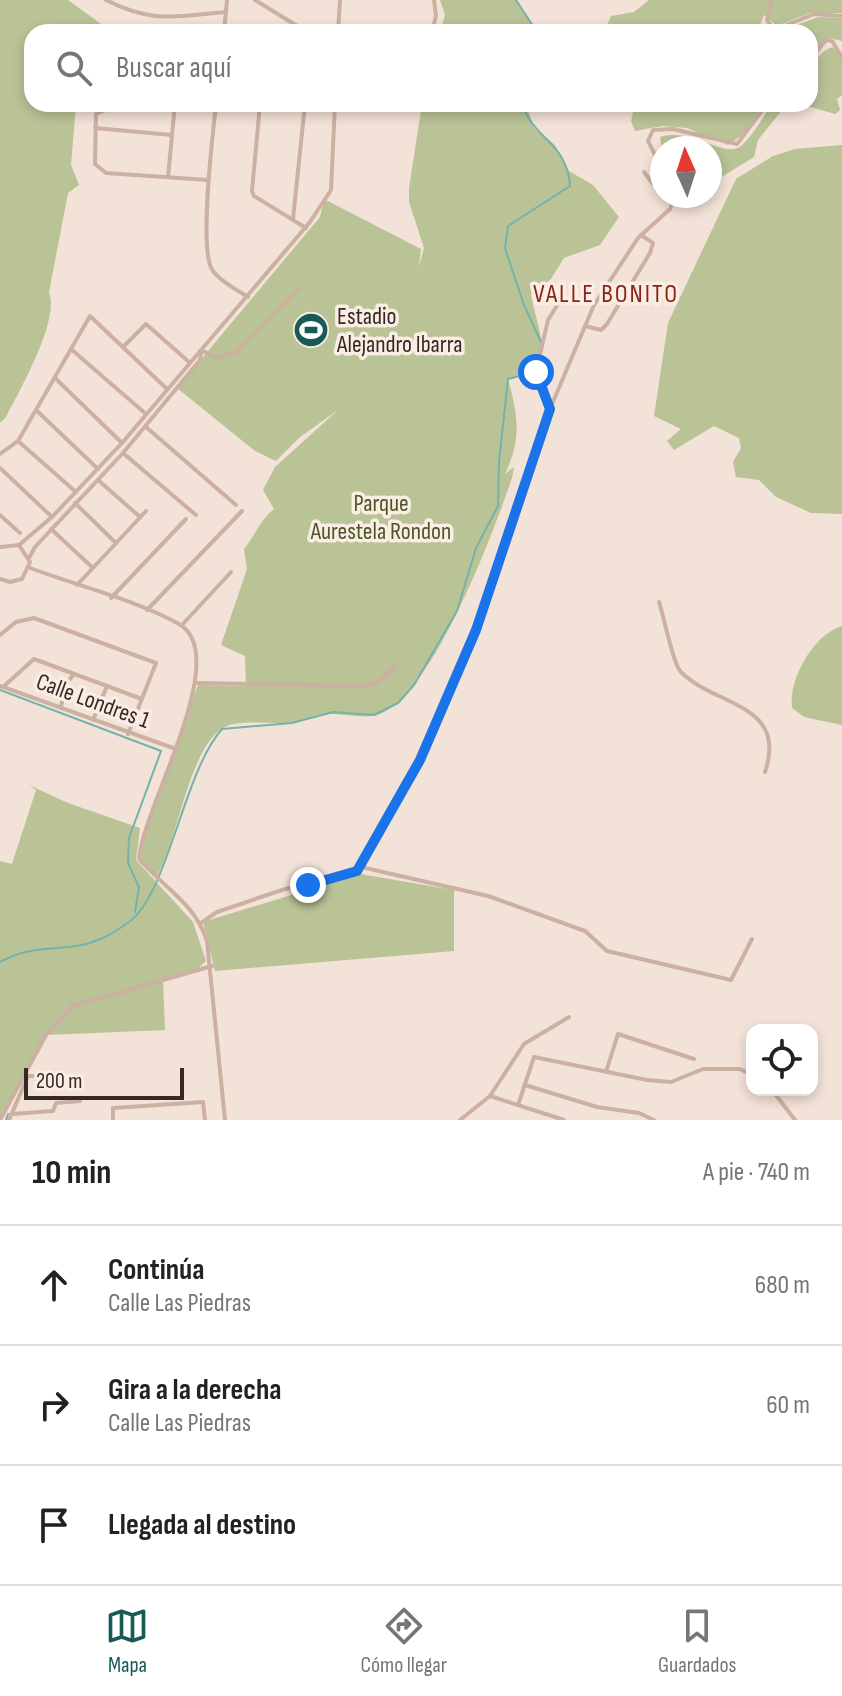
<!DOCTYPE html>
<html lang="es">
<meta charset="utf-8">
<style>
:root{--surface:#fff;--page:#f2f2f2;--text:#222;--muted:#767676;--line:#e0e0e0;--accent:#185a56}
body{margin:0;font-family:"Sofia Sans Condensed",sans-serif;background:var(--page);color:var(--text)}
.controls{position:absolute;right:24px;bottom:24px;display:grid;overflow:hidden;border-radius:16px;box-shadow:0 4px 12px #0003}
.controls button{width:72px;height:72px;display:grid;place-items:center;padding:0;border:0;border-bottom:2px solid var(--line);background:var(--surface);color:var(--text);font:40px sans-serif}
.compass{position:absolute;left:650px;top:136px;width:72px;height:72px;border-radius:50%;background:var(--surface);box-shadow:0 4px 12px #0003;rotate:357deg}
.scale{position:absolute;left:24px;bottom:20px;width:160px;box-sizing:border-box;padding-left:8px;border:4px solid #362825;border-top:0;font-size:22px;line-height:28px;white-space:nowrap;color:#362825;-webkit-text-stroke:6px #faede3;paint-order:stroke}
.stop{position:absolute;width:24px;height:24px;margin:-18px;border:6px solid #1a73e8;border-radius:50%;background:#fff}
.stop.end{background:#1a73e8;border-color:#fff;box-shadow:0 2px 8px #0008}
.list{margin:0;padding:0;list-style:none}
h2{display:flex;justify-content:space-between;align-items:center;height:104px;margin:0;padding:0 32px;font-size:34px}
h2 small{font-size:26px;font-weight:400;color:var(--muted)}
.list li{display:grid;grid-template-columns:52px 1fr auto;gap:24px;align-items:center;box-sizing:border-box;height:120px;padding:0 32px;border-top:2px solid var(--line)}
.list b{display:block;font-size:30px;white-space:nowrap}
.list p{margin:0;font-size:26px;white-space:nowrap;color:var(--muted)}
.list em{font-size:26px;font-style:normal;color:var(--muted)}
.icon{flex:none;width:44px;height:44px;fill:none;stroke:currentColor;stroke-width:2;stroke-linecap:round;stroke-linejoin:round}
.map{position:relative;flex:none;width:842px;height:1120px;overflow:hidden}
.search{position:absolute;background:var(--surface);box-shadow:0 4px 12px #0003;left:24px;right:24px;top:24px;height:88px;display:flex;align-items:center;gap:20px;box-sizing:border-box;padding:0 28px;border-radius:24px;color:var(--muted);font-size:30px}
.sheet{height:464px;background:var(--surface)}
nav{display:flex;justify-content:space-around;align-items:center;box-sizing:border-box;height:112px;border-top:2px solid var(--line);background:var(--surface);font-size:22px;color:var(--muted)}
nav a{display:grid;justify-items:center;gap:4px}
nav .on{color:var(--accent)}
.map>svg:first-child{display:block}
.green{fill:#b9c396}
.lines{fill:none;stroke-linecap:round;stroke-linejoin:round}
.stream{stroke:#74b2ac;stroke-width:2}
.minor{stroke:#ccb0a2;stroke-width:4}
.route{stroke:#1a73e8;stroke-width:10}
.labels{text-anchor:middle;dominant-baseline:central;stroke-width:7;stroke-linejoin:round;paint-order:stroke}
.poi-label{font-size:24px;fill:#362825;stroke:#faede3;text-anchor:start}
.park-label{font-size:24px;fill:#4b5627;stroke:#faede3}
.street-label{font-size:24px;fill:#362825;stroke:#faede3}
.neighbourhood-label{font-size:26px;letter-spacing:2px;fill:#8b2518;stroke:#faede3}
</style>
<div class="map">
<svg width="842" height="1120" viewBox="0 0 842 1120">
<rect width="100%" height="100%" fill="#f3e2d7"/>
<g class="green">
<path d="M0,0H68L112,32H32V104H76L71,165L79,185L68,193L49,292C60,321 20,389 6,417L0,423Z"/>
<polygon points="440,0 516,0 537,32 440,32 445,15"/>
<polygon points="649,0 842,0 842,13 810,13 777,26 764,15 760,25 766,32 604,32 611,16 634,12"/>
<polygon points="818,17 842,18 842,41 830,38 810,59 810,32 778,32"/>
<path d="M833,47L842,58V95L837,99L840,110L835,114L800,104H810C810,83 809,54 833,47Z"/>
<path d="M422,104H526L534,128L555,145L569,171L593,185L619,217L600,245L564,258L551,279L531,294C537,332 561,367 508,379C518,416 522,438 505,474L514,467L512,478C494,531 431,700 377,715C363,719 343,713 328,714C316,714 305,720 293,722C272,726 239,717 221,729C188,753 178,840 156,878L140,859L152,807L198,685L246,686L245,656L221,645L247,569L244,549C256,535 259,521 274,509L263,490L275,467L338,410L300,437L276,461L255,451L177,388L320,217L324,199L421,249L419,267L424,248L409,202V188Z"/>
<polygon points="635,104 764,104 742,135 728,145 687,128 662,126 635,131 631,121"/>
<path d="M772,104H787L758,140L754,157L715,181L710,183V148L662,150L660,137C693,127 723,159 741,146C753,136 763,117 772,104Z"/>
<polygon points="842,145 842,514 811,513 776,497 759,480 736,477 733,462 741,448 739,438 714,426 674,450 667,441 681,429 654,416 668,323 736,179 773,156 795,149"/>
<path d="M842,626V725L804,717L792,708C788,679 814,634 842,626Z"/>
<polygon points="29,785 68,803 140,828 136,860 193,922 206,961 197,969 163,979 165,1030 46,1035 0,1120 0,861 12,864 36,790"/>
<polygon points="360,874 454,890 454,951 215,971 203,922"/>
</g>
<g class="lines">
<g class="stream">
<polyline points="516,0 537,32"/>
<path d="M522,104C535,141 567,142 570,186L508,226L505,248L524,305L541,342"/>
<polyline points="0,690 161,751 129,838 128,863 139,887 135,912"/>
<path d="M0,962C37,941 69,954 100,939C109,936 119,929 126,924C168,899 182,774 222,729L292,723L333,712L374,715L398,703L414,685L457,611L476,548L498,506L499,462L508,379L528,374L536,364"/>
<polyline points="6,1120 8,1114"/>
</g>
<g class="minor">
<path d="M106,0C153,24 175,16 226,12"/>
<polyline points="255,0 307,32"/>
<polyline points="772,0 767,20 774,30 814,14 842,16"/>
<polyline points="224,32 227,0"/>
<polyline points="338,32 340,0"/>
<polyline points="432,32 436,16 434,0"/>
<polyline points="810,60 826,40 832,41 842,57"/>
<polyline points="120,104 96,114 95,164 106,173 208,180"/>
<path d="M216,104C213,133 198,253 213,271C221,282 237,290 248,297"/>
<polyline points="260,104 252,191 254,196 306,228"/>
<polyline points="335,108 385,104"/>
<polyline points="95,128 172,135"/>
<polyline points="662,169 648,141 653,130 673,129 737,144 767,104"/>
<polyline points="644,172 653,184 662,186"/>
<polyline points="168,177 175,104"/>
<polyline points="293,219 305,104"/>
<polyline points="585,326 601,330 607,324 650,253 653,243 641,235"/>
<polyline points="123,347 146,324 189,362"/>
<polyline points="72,350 146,414"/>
<polyline points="203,351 218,358 236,352 299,289"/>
<polyline points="55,378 122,443"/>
<polyline points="550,409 536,372 548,320 563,296"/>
<polyline points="36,410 98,469"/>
<polyline points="146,427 236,505"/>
<polyline points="18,441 76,492"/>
<polyline points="123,453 196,515"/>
<polyline points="0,454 18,441 90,316 167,389"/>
<polyline points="0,468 52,517"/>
<polyline points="98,480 140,517"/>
<polyline points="75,503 116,543"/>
<polyline points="0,515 20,533"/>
<polyline points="51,529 93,568"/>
<polyline points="19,545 52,517 122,443 310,222 331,190 335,104"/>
<polyline points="0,547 19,545 30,562 22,579 10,582 0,579"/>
<polyline points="29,558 35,547 123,453 200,360 201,352"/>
<path d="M30,568C78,586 133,599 179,624C234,655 142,809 139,859C164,888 195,903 207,941L225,1120"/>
<polyline points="77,585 146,511"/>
<polyline points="111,598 186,519"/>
<path d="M659,602C664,617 673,664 681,672C716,707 788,703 765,772"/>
<polyline points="147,610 242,511"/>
<polyline points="182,625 231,572"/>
<polyline points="0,635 16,622 34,618 156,663 128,734"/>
<polyline points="197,683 364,686 378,682 396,666"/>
<polyline points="0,686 173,748"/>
<polyline points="3,687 34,659 142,699"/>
<polyline points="61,707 65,685 74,674"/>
<polyline points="93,720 107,686"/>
<polyline points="361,867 488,896 585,931 607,951 731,980 752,939"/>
<polyline points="201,923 217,912 285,889 339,878 361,867 420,760 476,630 550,409 594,305 638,238 670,209 675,196"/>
<polyline points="606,1072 618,1034 694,1059"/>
<polyline points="525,1085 597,1107 639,1113 654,1120"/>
<polyline points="772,1090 795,1120"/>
<polyline points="490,1096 564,1120"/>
<polyline points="518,1105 534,1057 647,1080 671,1082 703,1069 740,1069 752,1075"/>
<polyline points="12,1114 53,1111 56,1103 80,1101"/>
<polyline points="0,1120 46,1035 72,1006 212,966"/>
<polyline points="9,1120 28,1076 43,1076"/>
<polyline points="113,1120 113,1108 203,1102 205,1120"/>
<polyline points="460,1120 490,1096 524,1044 569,1017"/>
</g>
</g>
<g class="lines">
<polyline class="route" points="308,885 357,871 420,760 476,630 550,409 536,372"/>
</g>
<defs>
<symbol id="stadium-disc" viewBox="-11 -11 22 22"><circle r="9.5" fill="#185a56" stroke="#faede3"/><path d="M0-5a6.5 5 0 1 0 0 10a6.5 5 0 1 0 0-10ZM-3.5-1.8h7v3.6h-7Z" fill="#fff"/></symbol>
</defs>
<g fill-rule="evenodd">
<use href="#stadium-disc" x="291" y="310" width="40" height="40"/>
</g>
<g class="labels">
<g class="poi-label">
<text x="337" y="316">Estadio<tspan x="337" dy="28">Alejandro Ibarra</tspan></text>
</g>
<g class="park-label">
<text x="381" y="503">Parque<tspan x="381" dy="28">Aurestela Rondon</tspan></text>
</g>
<g class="street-label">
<text transform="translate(93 701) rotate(20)">Calle Londres 1</text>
</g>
<g class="neighbourhood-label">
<text x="606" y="294">VALLE BONITO</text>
</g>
</g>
</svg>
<div class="controls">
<button><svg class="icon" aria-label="locate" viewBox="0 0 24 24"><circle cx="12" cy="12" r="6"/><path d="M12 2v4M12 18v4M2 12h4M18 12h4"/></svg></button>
</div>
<svg class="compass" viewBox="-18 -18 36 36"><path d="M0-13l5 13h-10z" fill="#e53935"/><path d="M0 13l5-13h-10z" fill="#767676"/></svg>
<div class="scale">200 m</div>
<div class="stop" style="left:536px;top:372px"></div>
<div class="stop end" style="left:308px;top:885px"></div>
<div class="search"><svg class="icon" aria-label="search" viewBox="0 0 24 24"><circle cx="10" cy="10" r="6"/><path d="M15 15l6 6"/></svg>Buscar aquí</div>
</div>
<section class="sheet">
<h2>10 min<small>A pie · 740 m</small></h2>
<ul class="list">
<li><svg class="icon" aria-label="ahead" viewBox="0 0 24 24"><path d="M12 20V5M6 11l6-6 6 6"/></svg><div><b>Continúa</b><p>Calle Las Piedras</p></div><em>680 m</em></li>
<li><svg class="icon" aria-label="right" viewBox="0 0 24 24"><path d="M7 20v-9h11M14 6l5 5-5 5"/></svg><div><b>Gira a la derecha</b><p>Calle Las Piedras</p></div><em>60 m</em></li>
<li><svg class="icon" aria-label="arrive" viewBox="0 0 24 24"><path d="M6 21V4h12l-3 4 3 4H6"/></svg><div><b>Llegada al destino</b></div></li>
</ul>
</section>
<nav>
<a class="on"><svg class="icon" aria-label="map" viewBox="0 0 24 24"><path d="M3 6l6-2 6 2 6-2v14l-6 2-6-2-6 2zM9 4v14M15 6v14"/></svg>Mapa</a>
<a><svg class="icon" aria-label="directions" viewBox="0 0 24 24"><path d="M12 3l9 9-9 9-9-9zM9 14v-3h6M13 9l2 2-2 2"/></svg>Cómo llegar</a>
<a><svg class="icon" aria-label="saved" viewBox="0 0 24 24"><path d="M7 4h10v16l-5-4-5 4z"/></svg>Guardados</a>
</nav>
